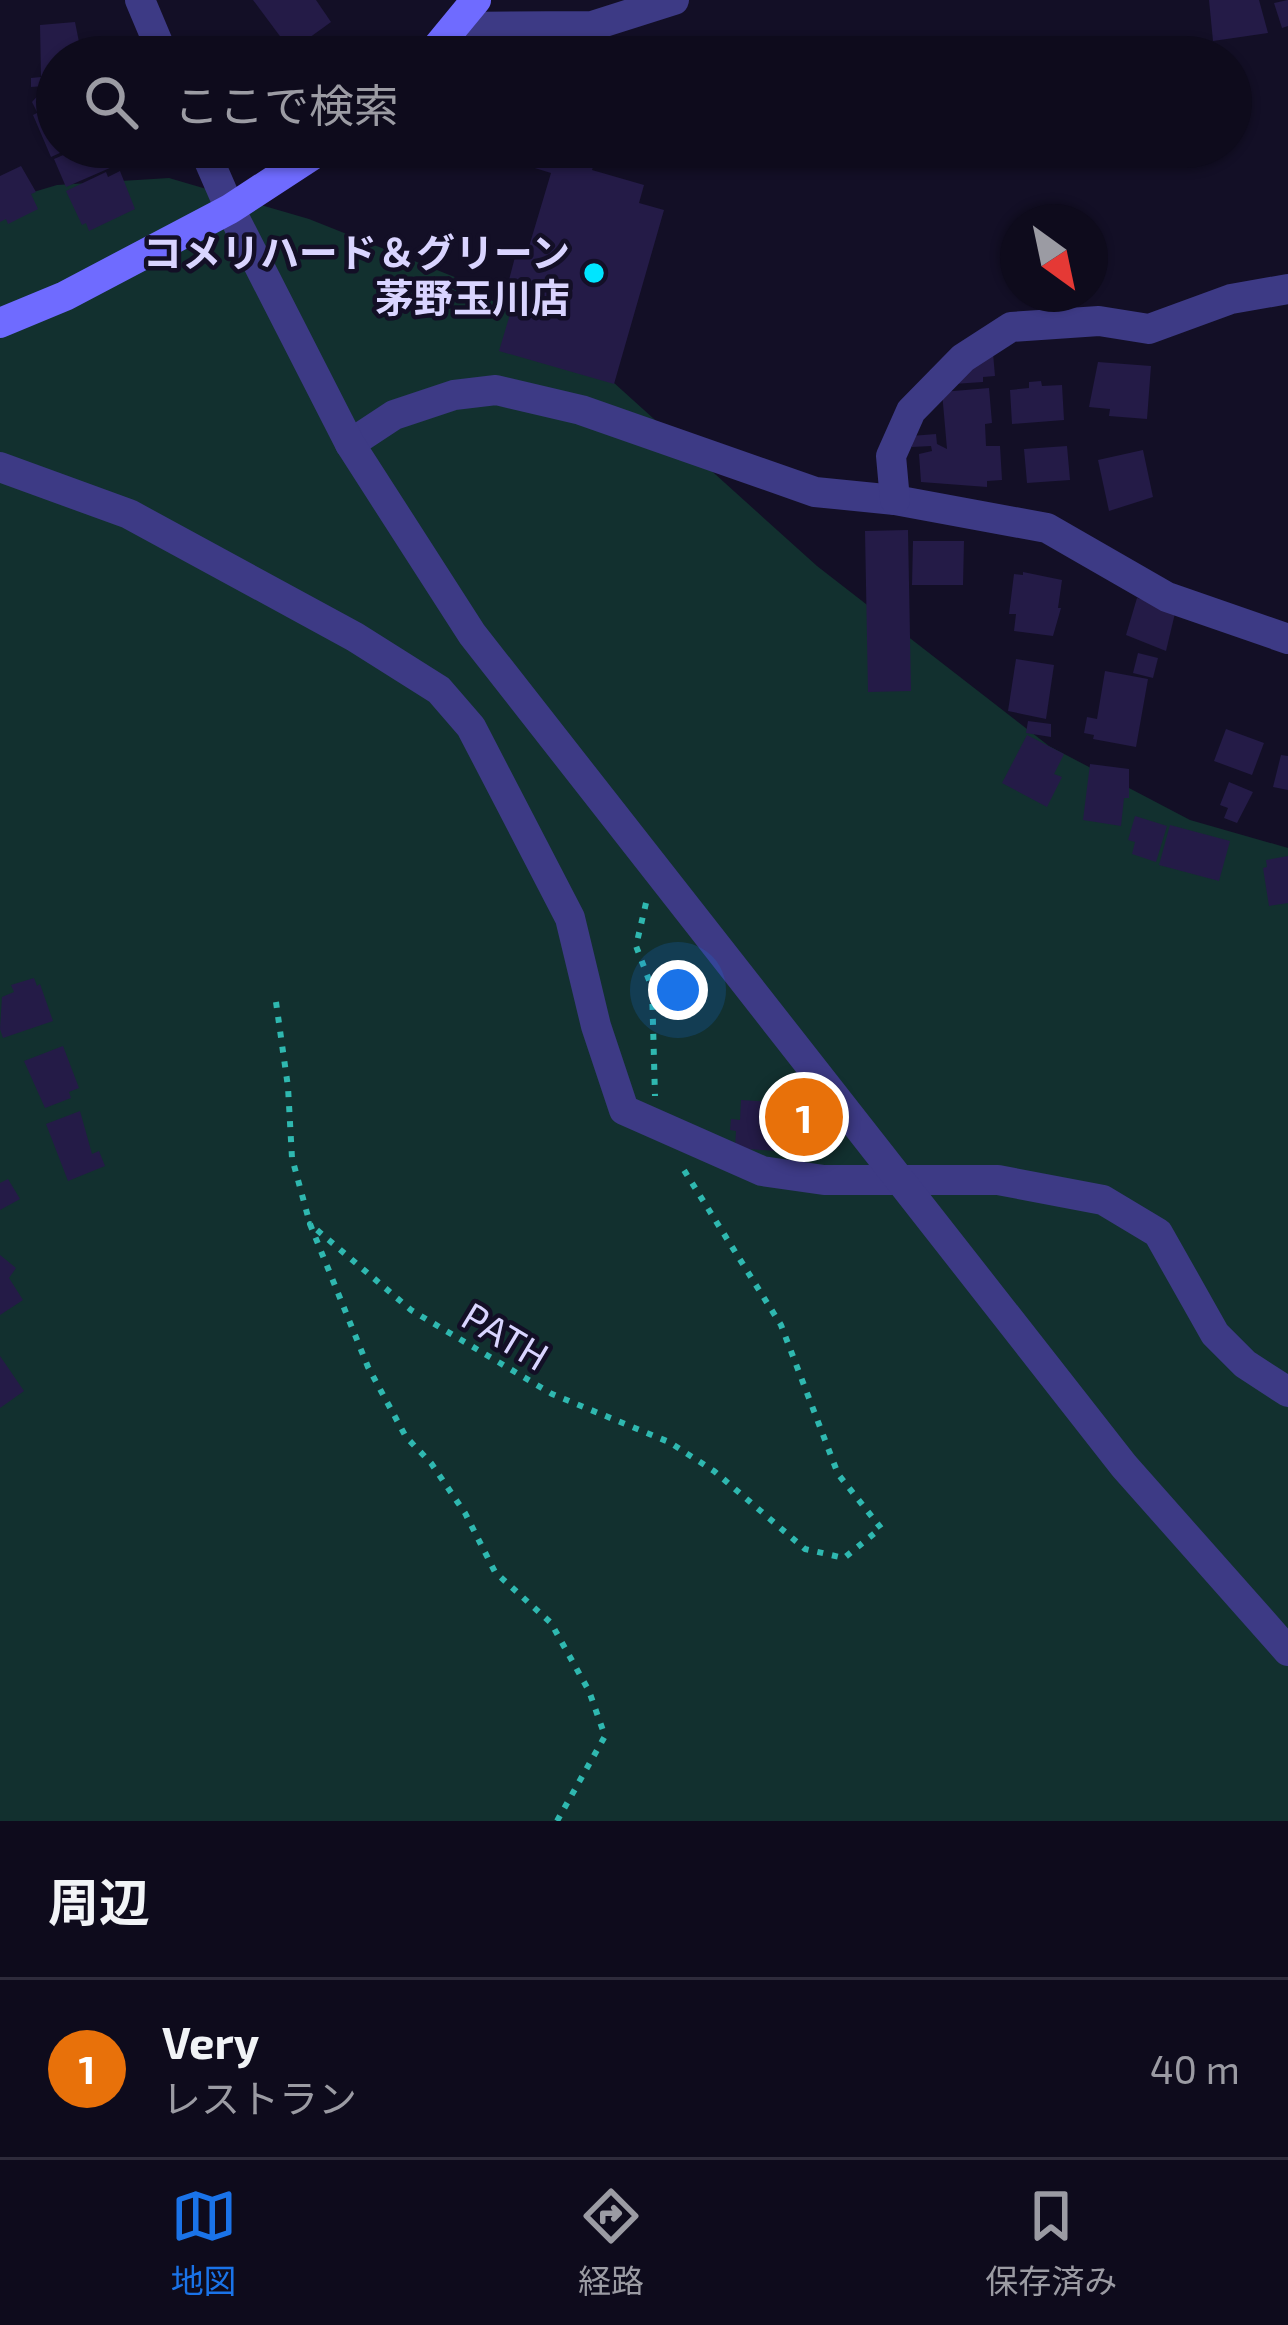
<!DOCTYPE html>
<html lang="ja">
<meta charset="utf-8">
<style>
:root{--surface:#0e0b1c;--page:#171425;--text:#f1f3f6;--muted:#9b9ba3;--line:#2e2b3b;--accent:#1a73e8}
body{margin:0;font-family:"Exo 2","Noto Sans JP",sans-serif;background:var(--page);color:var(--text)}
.compass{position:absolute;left:1000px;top:204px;width:108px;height:108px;border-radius:50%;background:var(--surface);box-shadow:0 3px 9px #0004;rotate:147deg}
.you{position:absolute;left:678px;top:990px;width:42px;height:42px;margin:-30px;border:9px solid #fff;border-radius:50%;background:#1a73e8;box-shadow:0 0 0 18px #1a73e833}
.badge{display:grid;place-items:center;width:78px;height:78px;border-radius:50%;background:var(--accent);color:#fff;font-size:39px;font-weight:700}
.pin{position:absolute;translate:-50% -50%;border:6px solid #fff;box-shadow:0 3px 12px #0006}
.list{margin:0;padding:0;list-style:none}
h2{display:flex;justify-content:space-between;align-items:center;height:156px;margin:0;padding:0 48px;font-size:51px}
h2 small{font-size:39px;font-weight:400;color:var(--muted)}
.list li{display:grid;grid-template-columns:78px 1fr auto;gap:36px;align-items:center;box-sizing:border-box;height:180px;padding:0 48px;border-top:3px solid var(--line)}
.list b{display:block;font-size:45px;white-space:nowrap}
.list p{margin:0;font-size:39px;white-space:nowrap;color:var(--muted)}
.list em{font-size:39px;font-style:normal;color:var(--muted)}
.icon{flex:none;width:66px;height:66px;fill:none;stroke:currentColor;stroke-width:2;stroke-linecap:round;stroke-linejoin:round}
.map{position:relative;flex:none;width:1288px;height:1821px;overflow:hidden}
.search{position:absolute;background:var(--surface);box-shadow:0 3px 9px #0004;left:36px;right:36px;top:36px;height:132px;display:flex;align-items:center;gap:30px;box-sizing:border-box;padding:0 42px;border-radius:66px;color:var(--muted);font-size:45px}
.sheet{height:336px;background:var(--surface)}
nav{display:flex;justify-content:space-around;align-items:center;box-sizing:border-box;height:168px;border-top:3px solid var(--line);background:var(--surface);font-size:33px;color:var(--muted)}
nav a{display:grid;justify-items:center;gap:6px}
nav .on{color:var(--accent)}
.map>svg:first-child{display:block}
.green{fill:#12302f}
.building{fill:#241b47}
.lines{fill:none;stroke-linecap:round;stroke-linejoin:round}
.path{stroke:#2fb8b0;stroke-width:6;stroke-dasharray:6 9;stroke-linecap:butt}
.minor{stroke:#3d3a85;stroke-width:30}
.tertiary{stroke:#3d3a85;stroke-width:30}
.secondary{stroke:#6f6bff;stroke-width:30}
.poi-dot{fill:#00e5ff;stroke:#130f26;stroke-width:4.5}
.labels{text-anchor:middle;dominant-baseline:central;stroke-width:9;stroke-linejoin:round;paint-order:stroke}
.poi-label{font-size:39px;font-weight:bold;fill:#d9d4ff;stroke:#130f26;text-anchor:end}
.street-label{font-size:39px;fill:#d9d4ff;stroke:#130f26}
</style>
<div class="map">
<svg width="1288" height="1821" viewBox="0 0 1288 1821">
<rect width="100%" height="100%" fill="#130f26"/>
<polygon class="green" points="169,178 309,219 457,278 603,373 817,566 1049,746 1190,820 1288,848 1288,1821 0,1821 0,202 57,185"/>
<g class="building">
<polygon points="253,0 316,0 331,22 291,51"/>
<polygon points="1209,0 1259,0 1268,33 1213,41"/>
<polygon points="1288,0 1288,26 1282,28 1274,3"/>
<polygon points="75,22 82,57 57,57 57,85 31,87 31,78 41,77 40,25"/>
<polygon points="53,89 57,100 37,112 32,102 43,90"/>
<polygon points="57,103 57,147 73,147 51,157 33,115"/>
<polygon points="82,147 112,147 119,164 66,187 54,159"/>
<polygon points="530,149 579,163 583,153 596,157 592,170 644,185 639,203 664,210 614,384 499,351 511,311 504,299 515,257 528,250 551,173 525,165"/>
<polygon points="21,166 36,192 31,194 38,209 8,224 6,219 0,222 0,176"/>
<polygon points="120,171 135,209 89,231 86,223 82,225 66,191 106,172 108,177"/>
<polygon points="993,353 995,376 983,377 983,382 953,384"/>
<polygon points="1098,362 1151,366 1147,419 1109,416 1110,409 1089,407"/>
<polygon points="1041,381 1042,386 1062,385 1064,420 1012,424 1010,390 1029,388 1029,382"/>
<polygon points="989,388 992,423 985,424 986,446 1000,446 1002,480 987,481 987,487 921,482 919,454 932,451 931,446 912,447 911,436 936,434 937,444 947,449 942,392"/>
<polygon points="1067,446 1070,480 1027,483 1024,449"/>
<polygon points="1143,450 1153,497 1109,511 1098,460"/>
<polygon points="908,530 911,691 868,692 865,531"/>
<polygon points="913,541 964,541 963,585 912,585"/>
<polygon points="1023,572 1062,580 1058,608 1061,608 1053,636 1014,631 1016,614 1009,614 1014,574 1023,575"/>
<polygon points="1137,598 1176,609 1166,651 1126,635"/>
<polygon points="1138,653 1158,658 1153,678 1133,673"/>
<polygon points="1016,659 1054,665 1046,719 1008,711"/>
<polygon points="1105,671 1148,679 1136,747 1093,739 1094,735 1084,733 1087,717 1097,719"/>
<polygon points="1028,721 1051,724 1051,737 1026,733"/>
<polygon points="1226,729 1264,743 1252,775 1214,761"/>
<polygon points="1027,735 1064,754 1054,774 1062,777 1047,807 1002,783"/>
<polygon points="1281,755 1288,756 1288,790 1273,787"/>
<polygon points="1090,764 1129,769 1129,798 1124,798 1121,826 1083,820"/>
<polygon points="1229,782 1253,792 1237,823 1224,818 1228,808 1220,805"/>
<polygon points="1135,816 1167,826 1156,862 1132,854 1135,842 1128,840"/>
<polygon points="1170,825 1230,841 1219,881 1159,865"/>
<polygon points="1288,856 1288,903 1269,906 1263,868 1267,867 1266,860"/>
<polygon points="34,978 37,986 40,984 53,1021 3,1038 0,1029 2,997 14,992 11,985"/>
<polygon points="63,1046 79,1088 69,1092 71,1098 45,1108 24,1061"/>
<polygon points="741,1100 819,1105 816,1154 735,1148 736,1131 730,1130 731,1119 740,1120"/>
<polygon points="80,1111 92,1154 99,1151 105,1166 68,1181 46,1124"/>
<polygon points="821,1131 838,1132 840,1147 820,1145"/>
<polygon points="8,1179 20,1199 0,1210 0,1183"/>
<polygon points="0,1255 16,1268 9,1278 23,1300 0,1315"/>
<polygon points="0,1356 24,1391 0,1408"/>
</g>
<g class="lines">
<g class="path">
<polyline points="646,903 636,946 652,988 655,1096"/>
<polyline points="276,1002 288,1087 292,1158 310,1224"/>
<polyline points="557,1821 605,1736 589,1691 551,1623 495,1572 465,1513 431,1463 406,1437 368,1367 310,1224 411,1310 552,1394 669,1442 714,1471 805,1549 844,1558 881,1528 838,1474 781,1325 682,1167"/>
</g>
<g class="minor">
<polyline points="455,27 592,26 674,0"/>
<polyline points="350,444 394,415 454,395 496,390 581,410 815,492 895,500 1047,528 1167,597 1288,639"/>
<polyline points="0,467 129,514 355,637 439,690 471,727 570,918 596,1026 624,1110 762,1171 824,1180 998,1180 1103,1200 1158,1233 1215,1334 1245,1364 1288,1392"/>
<polyline points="895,500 891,456 911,411 963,358 1011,327 1099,321 1149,329 1231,299 1288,289"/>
</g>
<g class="tertiary">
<polyline points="140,0 164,57"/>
<polyline points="203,147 230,209 350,444 472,634 1124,1466 1288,1651"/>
</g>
<g class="secondary">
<polyline points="429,57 476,0"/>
<polyline points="0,323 65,296 230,209 325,147"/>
</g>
</g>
<circle class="poi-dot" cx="594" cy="273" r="12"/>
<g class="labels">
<g class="poi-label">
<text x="570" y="251">コメリハード＆グリーン<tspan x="570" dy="45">茅野玉川店</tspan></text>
</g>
<g class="street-label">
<text transform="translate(506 1335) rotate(31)">PATH</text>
</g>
</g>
</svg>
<svg class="compass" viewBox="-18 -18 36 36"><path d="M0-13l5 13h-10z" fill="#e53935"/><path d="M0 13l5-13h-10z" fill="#9b9ba3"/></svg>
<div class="you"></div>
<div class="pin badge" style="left:804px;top:1117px;background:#e8710a">1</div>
<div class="search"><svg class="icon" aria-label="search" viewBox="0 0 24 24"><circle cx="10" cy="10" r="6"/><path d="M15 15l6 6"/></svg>ここで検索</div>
</div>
<section class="sheet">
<h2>周辺<small></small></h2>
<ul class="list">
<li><span class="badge" style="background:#e8710a">1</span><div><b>Very</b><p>レストラン</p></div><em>40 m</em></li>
</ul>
</section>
<nav>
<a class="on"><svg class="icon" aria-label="map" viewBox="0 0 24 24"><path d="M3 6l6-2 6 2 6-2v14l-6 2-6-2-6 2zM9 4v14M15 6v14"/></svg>地図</a>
<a><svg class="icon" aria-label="directions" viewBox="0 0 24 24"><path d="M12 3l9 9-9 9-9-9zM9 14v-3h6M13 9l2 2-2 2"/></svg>経路</a>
<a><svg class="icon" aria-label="saved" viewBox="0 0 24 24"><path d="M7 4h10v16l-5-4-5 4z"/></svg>保存済み</a>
</nav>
